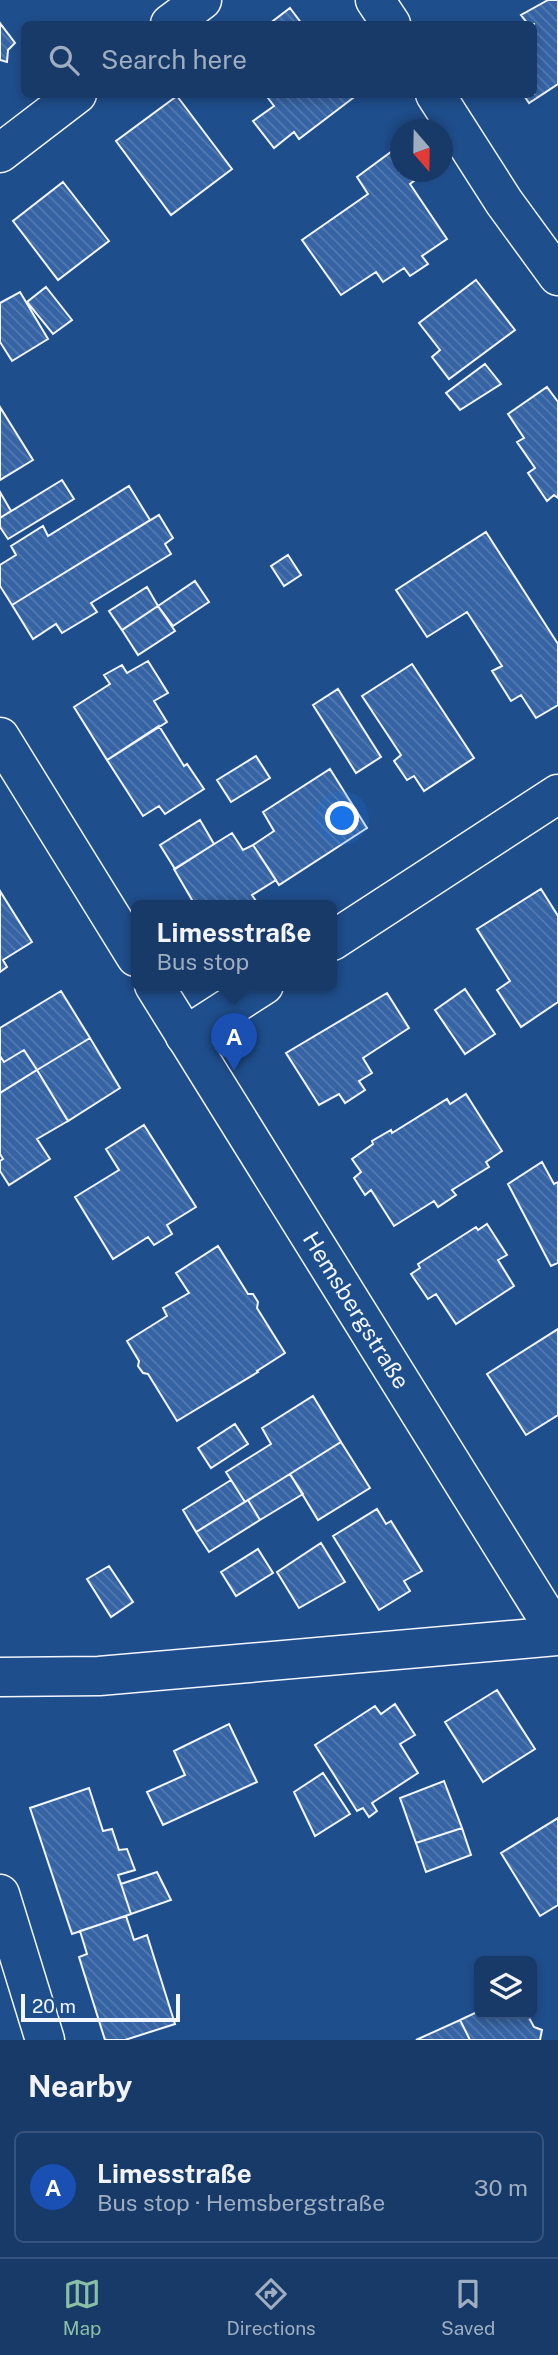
<!DOCTYPE html>
<meta charset="utf-8">
<style>
:root{--surface:#173a69;--page:#244571;--text:#f1f3f6;--muted:#9eadc0;--line:#36547d;--accent:#8abfa5}
body{margin:0;font-family:"Public Sans",sans-serif;background:var(--page);color:var(--text)}
.controls{position:absolute;right:21px;bottom:21px;display:grid;overflow:hidden;border-radius:10px;box-shadow:0 4px 10px #0003}
.controls button{width:63px;height:63px;display:grid;place-items:center;padding:0;border:0;border-bottom:2px solid var(--line);background:var(--surface);color:var(--text);font:35px sans-serif}
.compass{position:absolute;left:390px;top:119px;width:63px;height:63px;border-radius:50%;background:var(--surface);box-shadow:0 4px 10px #0003;rotate:160deg}
.scale{position:absolute;left:21px;bottom:18px;width:159px;box-sizing:border-box;padding-left:7px;border:4px solid #f2f6ff;border-top:0;font-size:19px;line-height:24px;white-space:nowrap;color:#f2f6ff;-webkit-text-stroke:5px #1f4e8c;paint-order:stroke}
.you{position:absolute;left:343px;top:819px;width:24px;height:24px;margin:-18px;border:5px solid #fff;border-radius:50%;background:#1a73e8;box-shadow:0 0 0 10px #1a73e833}
.badge{display:grid;place-items:center;width:46px;height:46px;border-radius:50%;background:var(--accent);color:#fff;font-size:23px;font-weight:700}
.pin{position:absolute;translate:-50% -58px;filter:drop-shadow(0 2px 4px #0008)}
.pin::after{content:'';position:absolute;top:37px;width:24px;height:21px;background:inherit;clip-path:polygon(0 0,100% 0,50% 100%)}
.popup{position:absolute;left:131px;top:900px;width:206px;height:91px;box-sizing:border-box;display:grid;place-content:center;border-radius:10px;background:var(--surface);filter:drop-shadow(0 2px 5px #0005);font-size:23px;white-space:nowrap;color:var(--muted)}
.popup b{font-size:26px;color:var(--text)}
.popup::after{content:'';position:absolute;left:50%;top:100%;margin-left:-14px;border:14px solid transparent;border-top-color:var(--surface)}
.list{margin:0;padding:0;list-style:none}
h2{display:flex;justify-content:space-between;align-items:center;height:91px;margin:0;padding:0 28px;font-size:30px}
h2 small{font-size:23px;font-weight:400;color:var(--muted)}
.list li{display:grid;grid-template-columns:46px 1fr auto;gap:21px;align-items:center;box-sizing:border-box;height:112px;margin:0 14px 14px;padding:0 14px;border:2px solid var(--line);border-radius:10px}
.list b{display:block;font-size:26px;white-space:nowrap}
.list p{margin:0;font-size:23px;white-space:nowrap;color:var(--muted)}
.list em{font-size:23px;font-style:normal;color:var(--muted)}
.icon{flex:none;width:38px;height:38px;fill:none;stroke:currentColor;stroke-width:2;stroke-linecap:round;stroke-linejoin:round}
.map{position:relative;flex:none;width:558px;height:2040px;overflow:hidden}
.search{position:absolute;background:var(--surface);box-shadow:0 4px 10px #0003;left:21px;right:21px;top:21px;height:77px;display:flex;align-items:center;gap:18px;box-sizing:border-box;padding:0 24px;border-radius:10px;color:var(--muted);font-size:26px}
.sheet{height:217px;background:var(--surface)}
nav{display:flex;justify-content:space-around;align-items:center;box-sizing:border-box;height:98px;border-top:2px solid var(--line);background:var(--surface);font-size:19px;color:var(--muted)}
nav a{display:grid;justify-items:center;gap:4px}
nav .on{color:var(--accent)}
.map>svg:first-child{display:block}
.building{fill:url(#building-back-hatch);stroke:#f2f6ff;stroke-width:2}
.lines{fill:none;stroke-linecap:round;stroke-linejoin:round}
.street-casing{stroke:#f2f6ff;stroke-width:41}
.street{stroke:#1f4e8c;stroke-width:38}
.labels{text-anchor:middle;stroke-width:5;stroke-linejoin:round;paint-order:stroke}
.street-label{font-size:23px;fill:#f2f6ff;stroke:#1f4e8c}
</style>
<div class="map">
<svg width="558" height="2040" viewBox="0 0 558 2040">
<defs>
<pattern id="building-back-hatch" width="6" height="6" patternUnits="userSpaceOnUse" patternTransform="scale(1.75)"><rect width="6" height="6" fill="#3563a3"/><path d="M-1 5l2 2M0 0l6 6M5-1l2 2" fill="none" stroke="#537ab1"/></pattern>
</defs>
<rect width="100%" height="100%" fill="#1f4e8c"/>
<!-- building -->
<path class="building" d="M548,0H558V84L529,103L523,94H534V24H528L521,15Z
M290,8L302,24H269Z
M0,23L15,43L8,50L7,62L0,60Z
M265,94H356L357,95L299,139L294,132L274,148L253,121L274,106Z
M177,96L232,169L171,215L116,141Z
M399,146L400,172H415L419,177L410,184L447,239L422,256L428,264L410,276L404,268L383,282L376,272L341,295L302,240L368,194L357,177Z
M63,182L109,241L58,280L13,221Z
M476,280L515,330L449,379L432,357L440,350L419,323Z
M46,287L72,320L53,334L27,302Z
M20,292L48,339L12,361L0,342V303Z
M485,364L501,384L460,410L446,393Z
M547,387L558,402V498L554,495L547,501L528,473L535,468L517,442L524,438L508,414Z
M0,407L33,460L0,480Z
M62,480L74,499L8,539L0,527V518Z
M129,486L150,520L12,605L0,586V565L16,555L11,546L43,526L48,536Z
M0,492L11,511L0,518Z
M159,515L173,538L165,544L171,554L91,603L97,612L62,633L56,624L33,639L12,605Z
M486,532L558,644V705L536,718L521,695L511,701L492,671L502,666L467,612L427,637L396,590Z
M288,555L301,575L284,586L271,566Z
M195,581L209,602L173,626L158,606Z
M147,587L158,606L122,630L109,611Z
M158,606L175,631L138,655L122,630Z
M148,661L168,693L154,701L167,722L107,760L74,707L110,684L104,675L122,665L127,673Z
M412,664L474,758L424,791L414,776L407,780L394,761L401,755L362,696Z
M338,689L381,757L356,773L313,705Z
M159,726L184,766L187,764L204,789L165,814L159,806L143,816L107,760Z
M256,756L270,778L231,802L217,780Z
M330,769L367,828L279,885L253,845L274,831L263,812Z
M200,820L214,844L175,869L160,845Z
M232,833L243,850L253,845L276,880L252,895L256,901L251,905H195L174,869Z
M541,889L558,916V1002L521,1027L497,990L510,981L477,929Z
M0,891L32,942L3,960L7,967L0,972Z
M465,989L495,1034L465,1054L435,1010Z
M61,991L90,1038L37,1070L24,1050L4,1062L0,1056V1028Z
M387,993L409,1028L363,1058L372,1073L359,1081L365,1090L345,1103L339,1094L319,1105L286,1053Z
M90,1038L120,1088L68,1121L37,1070Z
M24,1050L37,1070L0,1093V1056L4,1062Z
M37,1070L68,1121L37,1139L50,1159L9,1185L0,1171V1161L3,1159L0,1154V1093Z
M466,1094L502,1151L486,1162L489,1167L452,1190L456,1195L438,1207L434,1201L394,1226L371,1190L365,1195L354,1178L361,1172L352,1159L373,1144L372,1141L391,1130L392,1133L447,1099L450,1104Z
M144,1125L196,1207L167,1225L172,1234L154,1245L148,1237L113,1259L75,1197L119,1170L106,1149Z
M542,1162L554,1184L558,1182V1263L551,1266L508,1184Z
M487,1224L507,1255L498,1260L514,1286L456,1324L436,1294L428,1299L411,1274L420,1268L418,1264L476,1227L478,1230Z
M218,1246L248,1294H253L258,1302L257,1308L285,1353L257,1371L258,1372L177,1421L148,1374L143,1373L138,1366L139,1361L127,1341L167,1316L163,1308L189,1293L176,1273Z
M558,1329V1415L526,1435L487,1374Z
M313,1396L341,1442L245,1502L226,1472L271,1444L262,1428Z
M235,1424L248,1444L211,1468L198,1448Z
M341,1442L370,1488L318,1520L290,1474Z
M290,1474L303,1494L260,1520L248,1500Z
M231,1480L245,1502L196,1532L183,1510Z
M248,1500L260,1520L209,1552L196,1532Z
M377,1509L386,1524L391,1521L422,1571L404,1581L410,1591L379,1610L333,1536Z
M321,1543L345,1582L299,1608L277,1572Z
M258,1549L273,1573L236,1596L221,1572Z
M109,1566L133,1602L111,1617L87,1579Z
M497,1690L535,1749L483,1782L445,1722Z
M395,1704L415,1735L400,1744L418,1773L372,1803L377,1811L369,1817L363,1808L357,1811L315,1745L375,1706L381,1714Z
M229,1724L257,1782L163,1825L147,1792L185,1775L174,1751Z
M323,1773L350,1814L315,1836L294,1792Z
M444,1781L462,1828L416,1843L400,1798Z
M89,1788L103,1831L112,1829L119,1850L127,1849L135,1870L118,1875L131,1914L72,1934L30,1808Z
M558,1818V1905L540,1916L501,1853Z
M462,1828L471,1855L426,1872L416,1843Z
M157,1872L171,1900L131,1914L121,1884Z
M126,1916L134,1940L147,1935L175,2024L125,2040H105L79,1957L87,1954L80,1931Z
M479,2011V2014H527L534,2027L542,2030L540,2040H470L460,2020Z
M460,2020L470,2040H416Z"/>
<g class="lines">
<defs>
<g id="street">
<path d="M375,0L391,24"/>
<path d="M170,24L202,0"/>
<path d="M435,94L504,202L558,276"/>
<path d="M0,153L77,94"/>
<path d="M0,737L136,957"/>
<path d="M332,941L558,794"/>
<path id="s1" d="M154,985L558,1635"/>
<path d="M185,1036L264,985"/>
<path d="M0,1677L99,1676L558,1636"/>
<path d="M0,1894L45,2040"/>
</g>
</defs>
<!-- street casing -->
<use href="#street" class="street-casing"/>
<!-- street -->
<use href="#street" class="street"/>
</g>
<g class="labels">
<!-- street labels -->
<g class="street-label">
<text dy="8" stroke="none"><textPath href="#s1" startOffset="383">Hemsbergstraße</textPath></text>
</g>
</g>
</svg>
<div class="controls">
<button><svg class="icon" aria-label="layers" viewBox="0 0 24 24"><path d="M12 4l9 5-9 5-9-5zM3 14l9 5 9-5"/></svg></button>
</div>
<svg class="compass" viewBox="-18 -18 36 36"><path d="M0-13l5 13h-10z" fill="#e53935"/><path d="M0 13l5-13h-10z" fill="#9eadc0"/></svg>
<div class="scale">20 m</div>
<div class="you"></div>
<div class="pin badge" style="left:234px;top:1071px;background:#1a4fb4">A</div>
<div class="popup"><b>Limesstraße</b>Bus stop</div>
<div class="search"><svg class="icon" aria-label="search" viewBox="0 0 24 24"><circle cx="10" cy="10" r="6"/><path d="M15 15l6 6"/></svg>Search here</div>
</div>
<section class="sheet">
<h2>Nearby<small></small></h2>
<ul class="list">
<li><span class="badge" style="background:#1a4fb4">A</span><div><b>Limesstraße</b><p>Bus stop · Hemsbergstraße</p></div><em>30 m</em></li>
</ul>
</section>
<nav>
<a class="on"><svg class="icon" aria-label="map" viewBox="0 0 24 24"><path d="M3 6l6-2 6 2 6-2v14l-6 2-6-2-6 2zM9 4v14M15 6v14"/></svg>Map</a>
<a><svg class="icon" aria-label="directions" viewBox="0 0 24 24"><path d="M12 3l9 9-9 9-9-9zM9 14v-3h6M13 9l2 2-2 2"/></svg>Directions</a>
<a><svg class="icon" aria-label="saved" viewBox="0 0 24 24"><path d="M7 4h10v16l-5-4-5 4z"/></svg>Saved</a>
</nav>
